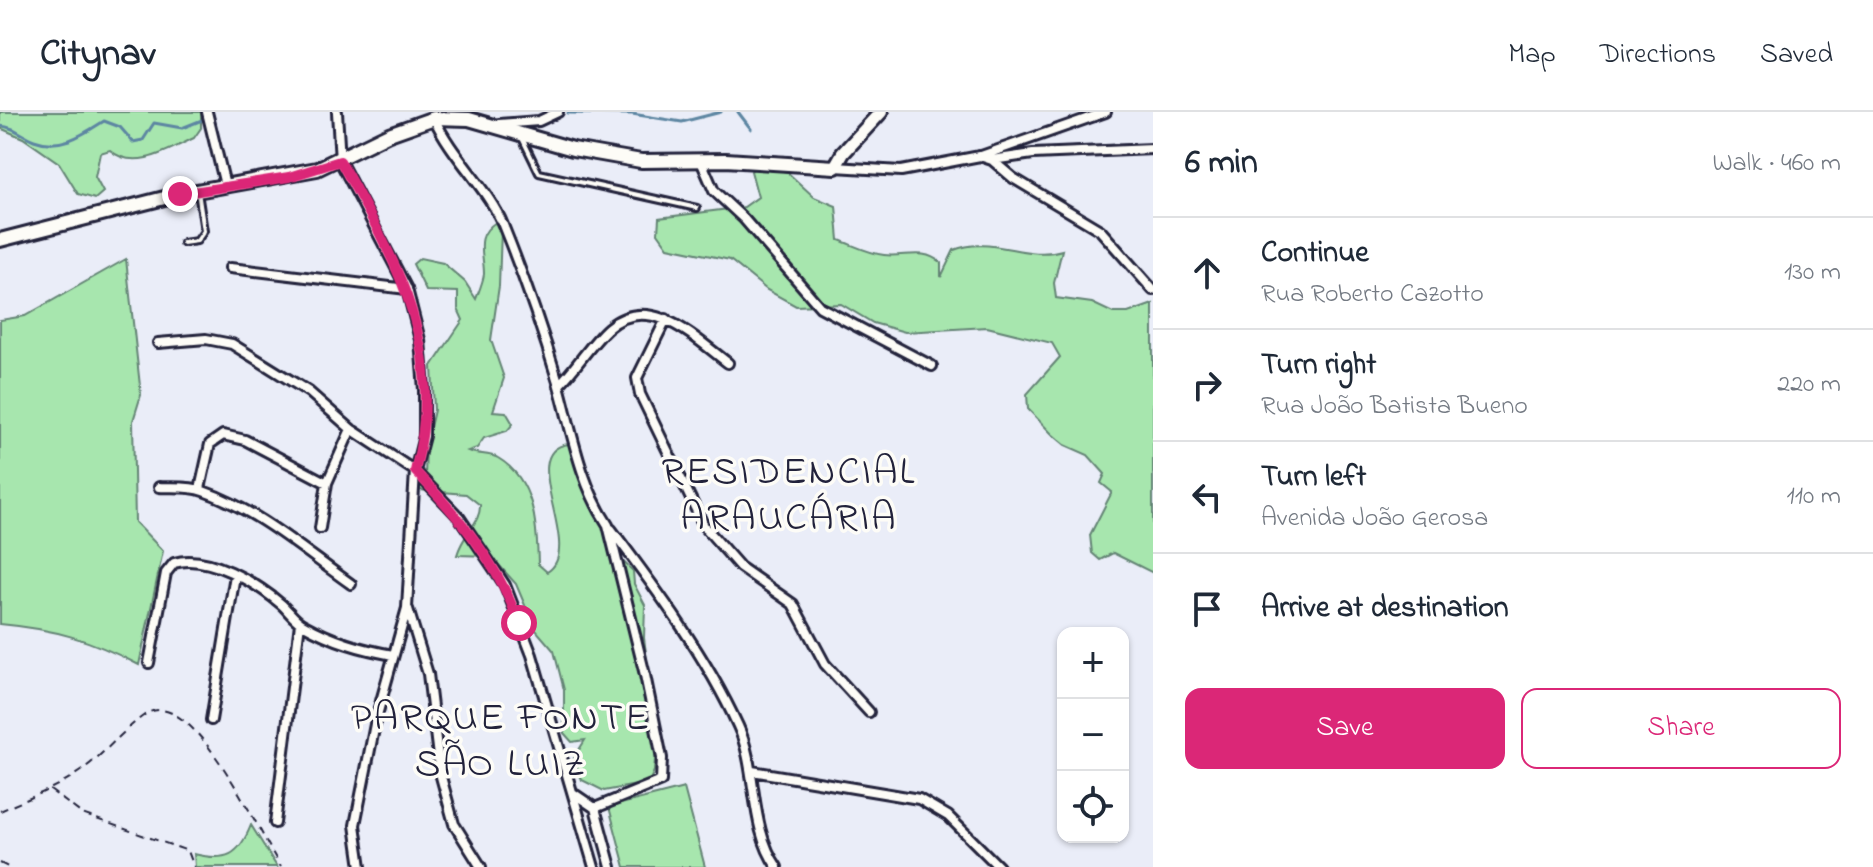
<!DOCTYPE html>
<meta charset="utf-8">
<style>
:root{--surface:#fff;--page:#f2f2f3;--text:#1f2937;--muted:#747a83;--line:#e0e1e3;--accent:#db2777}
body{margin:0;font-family:"Indie Flower",sans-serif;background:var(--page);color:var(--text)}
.controls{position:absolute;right:24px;bottom:24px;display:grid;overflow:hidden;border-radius:16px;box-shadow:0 2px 6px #0004}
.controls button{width:72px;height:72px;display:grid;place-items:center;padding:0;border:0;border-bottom:2px solid var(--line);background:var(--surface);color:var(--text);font:40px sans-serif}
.stop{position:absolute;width:24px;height:24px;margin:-18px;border:6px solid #db2777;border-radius:50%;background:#fff}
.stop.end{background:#db2777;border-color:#fff;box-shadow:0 2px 8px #0008}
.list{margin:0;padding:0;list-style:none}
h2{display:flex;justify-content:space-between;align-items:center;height:104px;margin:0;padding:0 32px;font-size:34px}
h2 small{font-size:26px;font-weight:400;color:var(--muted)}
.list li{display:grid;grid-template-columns:52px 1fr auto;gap:24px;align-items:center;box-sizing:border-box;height:112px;padding:0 32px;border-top:2px solid var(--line)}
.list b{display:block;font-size:30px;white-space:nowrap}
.list p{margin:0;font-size:26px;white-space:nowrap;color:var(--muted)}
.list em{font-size:26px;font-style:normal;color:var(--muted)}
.actions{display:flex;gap:16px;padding:24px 32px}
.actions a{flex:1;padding:18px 0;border:2px solid var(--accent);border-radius:16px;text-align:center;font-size:28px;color:var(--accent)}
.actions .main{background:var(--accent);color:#fff}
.icon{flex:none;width:44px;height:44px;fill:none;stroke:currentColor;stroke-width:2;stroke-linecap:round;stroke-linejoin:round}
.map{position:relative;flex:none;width:1153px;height:755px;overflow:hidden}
header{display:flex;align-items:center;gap:48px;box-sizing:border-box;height:112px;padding:0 40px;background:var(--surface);border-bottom:2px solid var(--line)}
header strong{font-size:38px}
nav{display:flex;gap:44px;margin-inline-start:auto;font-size:28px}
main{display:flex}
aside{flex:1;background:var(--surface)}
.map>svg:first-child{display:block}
.green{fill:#a7e6ae;stroke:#648474;stroke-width:2}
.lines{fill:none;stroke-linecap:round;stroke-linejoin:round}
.stream{stroke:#5d86a2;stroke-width:3}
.service-casing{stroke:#22223b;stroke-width:10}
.minor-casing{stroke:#22223b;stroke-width:14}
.secondary-casing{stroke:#22223b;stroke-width:18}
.path{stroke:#22223b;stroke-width:2;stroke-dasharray:8 6;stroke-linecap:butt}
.service{stroke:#fdfcf7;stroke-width:4}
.minor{stroke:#fdfcf7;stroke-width:8}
.secondary{stroke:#fdfcf7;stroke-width:12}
.route{stroke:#db2777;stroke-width:10}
.labels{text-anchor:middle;stroke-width:7;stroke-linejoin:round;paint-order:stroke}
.quarter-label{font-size:40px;letter-spacing:2px;fill:#22223b;stroke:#fdfcf7}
</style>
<header>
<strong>Citynav</strong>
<nav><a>Map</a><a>Directions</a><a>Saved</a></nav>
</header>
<main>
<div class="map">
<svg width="1153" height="755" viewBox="0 0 1153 755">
<rect width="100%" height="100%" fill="#eaedf8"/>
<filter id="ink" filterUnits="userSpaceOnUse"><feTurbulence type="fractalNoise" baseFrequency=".0125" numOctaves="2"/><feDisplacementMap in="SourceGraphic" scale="16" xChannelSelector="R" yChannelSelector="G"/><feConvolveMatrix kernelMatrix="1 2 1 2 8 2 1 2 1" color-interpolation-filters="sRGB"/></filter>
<g filter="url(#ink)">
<!-- green -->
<path class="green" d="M0,0H201V16L194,26C169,38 134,60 110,38L100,41L95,65L103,80L95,87L78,82L59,51L23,26L0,16Z
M758,52L787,60L814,85L836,94L839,128C853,133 868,141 884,143C904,146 923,135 941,151V165L954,138C990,123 1027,149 1062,138L1054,171L1056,186L1092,191L1113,201H1128L1153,192V461L1113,441L1100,448L1092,441L1090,423L1112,380L1101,371L1105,362L1088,343L1065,333L1052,322L1028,297L1027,282L1060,245L1052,231L987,215L905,220L873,211L841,192L796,194L767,178L730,148L668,135L658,121L659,106L744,95L758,85L751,59Z
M496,110L501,118L499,174L491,228L504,266L493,299L506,300L513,312L507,319L484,326L477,336L468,339C478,343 490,341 498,346C535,368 537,413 538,452L547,460C586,437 514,340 568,332L575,339L615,442L633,459L634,472L645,493L644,526L657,624L654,659L650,668L642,672L604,679L582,668L574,646L585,628L572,630L564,621V578L554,539L535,517L516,472L491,444L457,443C463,421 481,411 480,393L466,382L417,378L425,366L426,333L434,298L432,254L463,208L458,197V180L426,179L413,152L420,146L443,151L465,170L476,187C479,179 483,170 484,162C484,141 474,124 496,110Z
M126,147L141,283L133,309L135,410L163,439L139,553C90,527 54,517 0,512V208L25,204Z
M684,676L705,755H625L609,695Z
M251,713L277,755H195L194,742C226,750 239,744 251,713Z"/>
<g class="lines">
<!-- stream -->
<path class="stream" d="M738,0L751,17
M568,1L632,2L682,10L721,0
M0,14C15,15 21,23 34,28C61,38 82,23 104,9L120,15L133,30L143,28L154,11L182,16L202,8"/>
<defs>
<path id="service" d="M522,26L539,61L697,96
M183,131L197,129L204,119L198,80"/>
<path id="minor" d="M207,0L225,73
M337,0L340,49L407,177L420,228L424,278V324L415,359L407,496L376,607L355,713L361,755
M434,6C452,45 489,78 503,113C524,165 542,217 558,270C572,319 579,369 608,413L645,563L662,646L661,669L595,696L611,755
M499,12L539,9L558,0
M981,44L1106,0
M992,48L1013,66L1100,118L1153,178
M701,49L714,79L744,107L820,195L932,254
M835,55L901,59L980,44L992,48L1033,42L1153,37
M230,156L407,177
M666,207L637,266L640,282L704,414L740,455L793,492L825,552L869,600
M158,231L206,227L232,232L309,280L351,317L415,359L459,405L505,473L532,543L594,755
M559,273C577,255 591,231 608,216C650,180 695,226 728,251
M159,375C172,376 190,374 203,379C258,398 304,439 351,472
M200,377L210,332L223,323L245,328L327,371
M320,416L327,371L351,317
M611,417C657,478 706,544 738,614C758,657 749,716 777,755
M408,497L428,562L440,661L454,712L481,755
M149,551L166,461L174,451C208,441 256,471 281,492C289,499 295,509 304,513C333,529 360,537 393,543
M211,608L235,463
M752,659L919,687L948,704L999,755
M573,681L595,696
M275,711L300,511"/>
<path id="secondary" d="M0,128L180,82L317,57L389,22L434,6L469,7L573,37L641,49L726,48L835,55L843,41L881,0"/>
</defs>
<!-- service casing -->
<use href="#service" class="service-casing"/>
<!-- minor casing -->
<use href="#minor" class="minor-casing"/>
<!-- secondary casing -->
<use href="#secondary" class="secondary-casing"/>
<!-- path -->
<path class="path" d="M50,678L82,702L188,739L194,755
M0,699C27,687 57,676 82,658C104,642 123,618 146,602C192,571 261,725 281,755
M0,751L8,755"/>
<!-- service -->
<use href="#service" class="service"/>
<!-- minor -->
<use href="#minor" class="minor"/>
<!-- secondary -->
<use href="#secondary" class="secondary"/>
</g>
</g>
<g class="lines" filter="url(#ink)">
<!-- route -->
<path class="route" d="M180,82L289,65L340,49C398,152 447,237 415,359C460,406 497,449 519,511"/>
</g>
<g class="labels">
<!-- quarter labels -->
<g class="quarter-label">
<text x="789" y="371">RESIDENCIAL<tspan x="789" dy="46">ARAUCÁRIA</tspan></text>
<text x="501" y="617">PARQUE FONTE<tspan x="501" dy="46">SÃO LUIZ</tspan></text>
</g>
</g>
</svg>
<div class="controls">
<button>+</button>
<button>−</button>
<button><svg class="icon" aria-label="locate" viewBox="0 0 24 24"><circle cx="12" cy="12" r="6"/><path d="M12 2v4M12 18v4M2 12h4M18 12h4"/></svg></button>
</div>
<div class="stop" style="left:519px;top:511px"></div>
<div class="stop end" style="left:180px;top:82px"></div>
</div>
<aside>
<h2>6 min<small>Walk · 460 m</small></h2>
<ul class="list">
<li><svg class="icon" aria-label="ahead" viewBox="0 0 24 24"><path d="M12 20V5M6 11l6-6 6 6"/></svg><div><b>Continue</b><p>Rua Roberto Cazotto</p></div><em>130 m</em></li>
<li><svg class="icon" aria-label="right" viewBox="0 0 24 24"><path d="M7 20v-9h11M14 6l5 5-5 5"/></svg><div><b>Turn right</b><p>Rua João Batista Bueno</p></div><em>220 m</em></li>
<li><svg class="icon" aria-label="left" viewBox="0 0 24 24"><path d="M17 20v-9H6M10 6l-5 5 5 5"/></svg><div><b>Turn left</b><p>Avenida João Gerosa</p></div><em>110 m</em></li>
<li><svg class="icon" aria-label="arrive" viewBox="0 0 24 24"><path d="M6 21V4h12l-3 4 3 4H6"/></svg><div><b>Arrive at destination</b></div></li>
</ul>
<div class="actions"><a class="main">Save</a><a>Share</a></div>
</aside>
</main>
